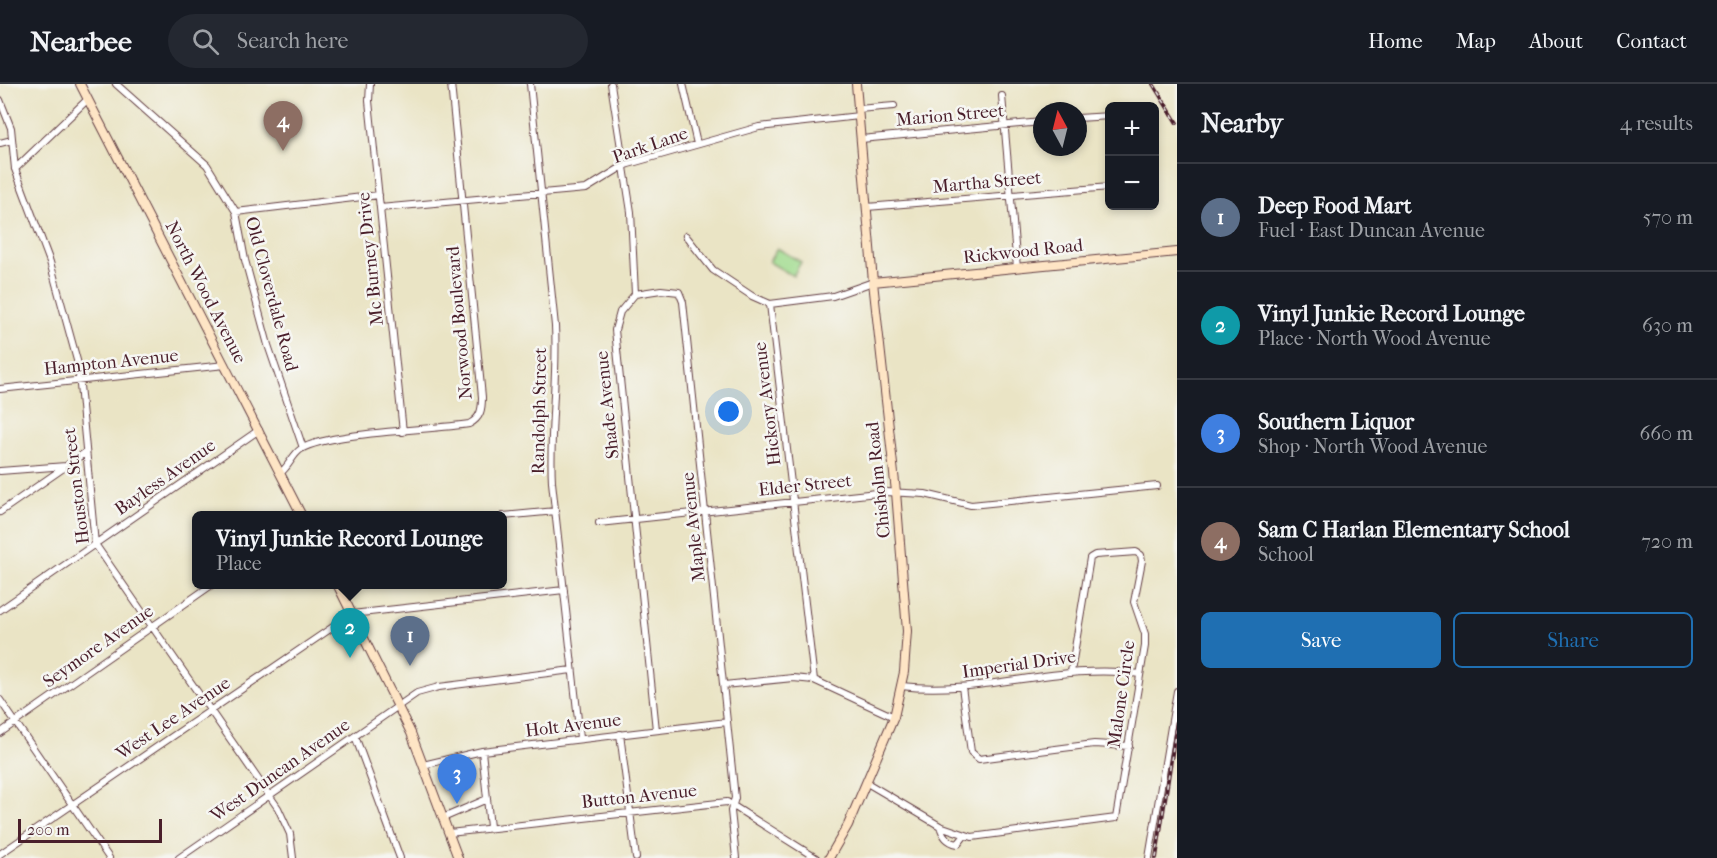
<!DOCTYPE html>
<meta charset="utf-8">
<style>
:root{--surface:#171b24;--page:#242831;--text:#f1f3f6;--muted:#9ea1a6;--line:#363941;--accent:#1f6fb2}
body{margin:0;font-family:"IM FELL French Canon",serif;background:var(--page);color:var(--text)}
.controls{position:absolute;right:18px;top:18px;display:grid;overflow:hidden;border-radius:9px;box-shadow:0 3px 9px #0003}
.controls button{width:54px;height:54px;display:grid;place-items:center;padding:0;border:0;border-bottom:2px solid var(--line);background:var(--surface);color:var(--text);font:30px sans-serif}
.compass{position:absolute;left:1033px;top:18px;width:54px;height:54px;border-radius:50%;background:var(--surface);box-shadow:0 3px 9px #0003;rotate:353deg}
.scale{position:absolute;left:18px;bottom:15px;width:144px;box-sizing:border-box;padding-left:6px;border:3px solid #4a1f2b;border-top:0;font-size:16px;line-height:21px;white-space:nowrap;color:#4a1f2b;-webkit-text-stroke:4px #f6f6f2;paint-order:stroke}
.you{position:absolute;left:729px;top:328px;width:21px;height:21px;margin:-15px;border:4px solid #fff;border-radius:50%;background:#1a73e8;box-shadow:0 0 0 9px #1a73e833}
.badge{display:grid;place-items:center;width:39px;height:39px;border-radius:50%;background:var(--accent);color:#fff;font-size:20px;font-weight:700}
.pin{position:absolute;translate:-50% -50px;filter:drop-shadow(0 2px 3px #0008)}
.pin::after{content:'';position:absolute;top:32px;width:21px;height:18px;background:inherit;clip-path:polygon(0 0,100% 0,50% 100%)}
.popup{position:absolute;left:192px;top:427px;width:315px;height:78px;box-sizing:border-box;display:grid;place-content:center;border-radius:9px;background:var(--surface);filter:drop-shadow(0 2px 4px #0005);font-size:20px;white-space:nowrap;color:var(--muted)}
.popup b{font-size:22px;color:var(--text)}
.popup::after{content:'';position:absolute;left:50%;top:100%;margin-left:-12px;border:12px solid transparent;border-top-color:var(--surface)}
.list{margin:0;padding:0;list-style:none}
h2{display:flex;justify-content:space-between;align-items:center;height:78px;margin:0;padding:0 24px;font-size:26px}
h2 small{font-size:20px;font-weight:400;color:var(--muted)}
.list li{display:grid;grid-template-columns:39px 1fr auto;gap:18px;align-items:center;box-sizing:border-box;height:108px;padding:0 24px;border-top:2px solid var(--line)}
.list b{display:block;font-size:22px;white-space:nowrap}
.list p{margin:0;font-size:20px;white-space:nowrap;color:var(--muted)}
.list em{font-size:20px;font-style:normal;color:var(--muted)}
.actions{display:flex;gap:12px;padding:18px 24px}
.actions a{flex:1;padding:14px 0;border:2px solid var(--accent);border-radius:9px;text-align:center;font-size:21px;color:var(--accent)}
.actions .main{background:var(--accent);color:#fff}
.icon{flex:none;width:33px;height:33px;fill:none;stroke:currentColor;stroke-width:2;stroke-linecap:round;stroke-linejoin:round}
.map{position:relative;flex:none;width:1177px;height:774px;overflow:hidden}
header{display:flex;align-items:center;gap:36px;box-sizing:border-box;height:84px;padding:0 30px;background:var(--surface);border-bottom:2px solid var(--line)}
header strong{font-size:28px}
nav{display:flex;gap:33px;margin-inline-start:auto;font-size:21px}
.search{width:420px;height:54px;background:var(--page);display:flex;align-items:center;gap:15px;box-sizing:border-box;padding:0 21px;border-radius:33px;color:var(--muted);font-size:22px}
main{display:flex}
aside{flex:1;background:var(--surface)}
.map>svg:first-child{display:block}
.green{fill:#a0db8e;stroke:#757d5c;stroke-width:1.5}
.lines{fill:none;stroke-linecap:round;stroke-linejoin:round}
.street-casing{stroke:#623d42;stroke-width:8}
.secondary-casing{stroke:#623d42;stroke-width:10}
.street{stroke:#fff;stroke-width:6}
.secondary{stroke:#fee5c5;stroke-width:8}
.rail-casing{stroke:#4a1f2b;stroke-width:4}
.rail{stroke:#f6f6f2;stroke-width:1.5;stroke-dasharray:4.5;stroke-linecap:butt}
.labels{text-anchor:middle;stroke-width:5;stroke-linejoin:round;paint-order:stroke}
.street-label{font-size:18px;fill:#4a1f2b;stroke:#f6f6f2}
</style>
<header>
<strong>Nearbee</strong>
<div class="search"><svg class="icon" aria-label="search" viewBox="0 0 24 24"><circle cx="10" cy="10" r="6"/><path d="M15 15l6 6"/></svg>Search here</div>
<nav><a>Home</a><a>Map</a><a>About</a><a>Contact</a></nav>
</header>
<main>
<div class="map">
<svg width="1177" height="774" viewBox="0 0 1177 774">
<rect width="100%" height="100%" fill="#f6f6f2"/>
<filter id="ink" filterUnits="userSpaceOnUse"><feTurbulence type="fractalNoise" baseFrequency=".0167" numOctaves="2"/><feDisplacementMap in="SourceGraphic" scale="12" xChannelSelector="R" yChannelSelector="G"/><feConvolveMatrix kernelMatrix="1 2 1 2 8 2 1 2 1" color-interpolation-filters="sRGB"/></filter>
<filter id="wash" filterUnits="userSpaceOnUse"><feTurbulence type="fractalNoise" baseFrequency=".008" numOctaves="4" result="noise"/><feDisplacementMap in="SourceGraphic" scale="24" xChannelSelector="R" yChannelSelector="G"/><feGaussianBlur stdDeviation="1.35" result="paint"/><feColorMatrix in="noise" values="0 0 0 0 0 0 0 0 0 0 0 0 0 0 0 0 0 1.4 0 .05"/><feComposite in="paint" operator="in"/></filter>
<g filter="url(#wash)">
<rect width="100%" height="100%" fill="#eae4c5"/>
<!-- green -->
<path class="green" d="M777,164L801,178L793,192L769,178Z"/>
</g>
<g filter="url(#ink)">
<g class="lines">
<defs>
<path id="street" d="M116,0L207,81L236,128L245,176L268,261L303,364
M370,0L369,17L403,348
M530,0L555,242C558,294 549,346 552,398L580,654
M611,0L631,128L635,210L620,228L615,246L656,646
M683,0L697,60
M1002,12L1017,184
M0,16L11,44L15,85L50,178L78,280L95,460L278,724L290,750L293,774
M858,25L894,22
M1078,34L1110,32
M861,55L1042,38
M0,59L12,56
M15,85L88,15
M867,123L1110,103
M380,124L586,105L625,81L759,43L859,32
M236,128L379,111
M686,152L713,186L752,212L770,220L833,212L873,198
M635,210L661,206L679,208L683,218L735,714L731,727L736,774
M770,220L814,596
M0,305L225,281
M0,387L66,382L86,368
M280,389C289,383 292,371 301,365C329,348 431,346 469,340C481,334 482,325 482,313L451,0
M0,428L65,383
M503,432L556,427
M599,439L886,408L925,410L971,421L1157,402
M0,526L259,346
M724,601L793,594L814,596L894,633
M901,602C982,612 1059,578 1140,590
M962,603L971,668L979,675L1094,660L1129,662
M0,616L109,774
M0,649L213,500
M620,650L636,774
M355,652L400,774
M482,667L490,743
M423,681L482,667L727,638
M867,699L940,742C943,752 947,758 958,760L965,751
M443,734L487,715
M940,742L972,753L1116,734L1145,562V550L1134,518L1142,477L1141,471L1136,468L1095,471L1090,474L1071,588
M449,749L727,718L816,774
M0,770L352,530L564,506
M179,774L417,609L439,603L572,586
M1149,774L1177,607"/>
<path id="secondary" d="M80,0L302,432
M873,198L1177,168
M337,500L411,649L458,774
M829,774L848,741L894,633L904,588L907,547L896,408L873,198L856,0"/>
</defs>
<!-- street casing -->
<use href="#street" class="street-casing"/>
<!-- secondary casing -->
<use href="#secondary" class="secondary-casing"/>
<!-- street -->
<use href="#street" class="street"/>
<!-- secondary -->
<use href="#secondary" class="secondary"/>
<defs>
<path id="rail" d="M1153,0L1177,39
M1156,774L1177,637"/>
</defs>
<!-- rail casing -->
<use href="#rail" class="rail-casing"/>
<!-- rail -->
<use href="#rail" class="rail"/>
</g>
</g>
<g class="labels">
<!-- street labels -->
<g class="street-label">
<text transform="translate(950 31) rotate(-5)" y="6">Marion Street</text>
<text transform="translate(650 61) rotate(-19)" y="6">Park Lane</text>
<text transform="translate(987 98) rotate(-5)" y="6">Martha Street</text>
<text transform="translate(1023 167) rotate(-6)" y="6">Rickwood Road</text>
<text transform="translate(370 175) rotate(-96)" y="6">Mc Burney Drive</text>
<text transform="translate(206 208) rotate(63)" y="6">North Wood Avenue</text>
<text transform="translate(272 210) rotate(75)" y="6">Old Cloverdale Road</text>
<text transform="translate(459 239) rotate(-95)" y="6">Norwood Boulevard</text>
<text transform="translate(111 278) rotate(-6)" y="6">Hampton Avenue</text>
<text transform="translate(767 320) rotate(-97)" y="6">Hickory Avenue</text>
<text transform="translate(607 321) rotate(-96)" y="6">Shade Avenue</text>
<text transform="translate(539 327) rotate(-89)" y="6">Randolph Street</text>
<text transform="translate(165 393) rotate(-35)" y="6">Bayless Avenue</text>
<text transform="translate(878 396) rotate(-96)" y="6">Chisholm Road</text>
<text transform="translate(805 401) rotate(-6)" y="6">Elder Street</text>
<text transform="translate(76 402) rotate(-97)" y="6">Houston Street</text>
<text transform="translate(693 443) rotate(-96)" y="6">Maple Avenue</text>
<text transform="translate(98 562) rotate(-35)" y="6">Seymore Avenue</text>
<text transform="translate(1019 580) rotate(-8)" y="6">Imperial Drive</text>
<text transform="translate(1121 610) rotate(-82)" y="6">Malone Circle</text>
<text transform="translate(173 634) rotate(-34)" y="6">West Lee Avenue</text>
<text transform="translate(573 641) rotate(-7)" y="6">Holt Avenue</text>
<text transform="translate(280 686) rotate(-35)" y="6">West Duncan Avenue</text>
<text transform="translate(639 712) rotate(-6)" y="6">Button Avenue</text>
</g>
</g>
</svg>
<div class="controls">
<button>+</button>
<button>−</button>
</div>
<svg class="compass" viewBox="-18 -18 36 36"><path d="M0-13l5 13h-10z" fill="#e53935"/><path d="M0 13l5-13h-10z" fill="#9ea1a6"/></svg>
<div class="scale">200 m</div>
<div class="you"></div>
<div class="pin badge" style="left:410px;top:582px;background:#5c6f8a">1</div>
<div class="pin badge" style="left:350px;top:574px;background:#0f9aa8">2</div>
<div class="popup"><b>Vinyl Junkie Record Lounge</b>Place</div>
<div class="pin badge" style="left:457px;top:720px;background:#3f7fe0">3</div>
<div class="pin badge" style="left:283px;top:67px;background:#8d6e63">4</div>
</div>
<aside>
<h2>Nearby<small>4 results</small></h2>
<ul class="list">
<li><span class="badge" style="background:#5c6f8a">1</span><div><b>Deep Food Mart</b><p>Fuel · East Duncan Avenue</p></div><em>570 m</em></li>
<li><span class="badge" style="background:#0f9aa8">2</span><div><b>Vinyl Junkie Record Lounge</b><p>Place · North Wood Avenue</p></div><em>630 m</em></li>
<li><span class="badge" style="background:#3f7fe0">3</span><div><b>Southern Liquor</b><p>Shop · North Wood Avenue</p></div><em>660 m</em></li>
<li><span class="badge" style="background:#8d6e63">4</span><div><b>Sam C Harlan Elementary School</b><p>School</p></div><em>720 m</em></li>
</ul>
<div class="actions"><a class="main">Save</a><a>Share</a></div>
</aside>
</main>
